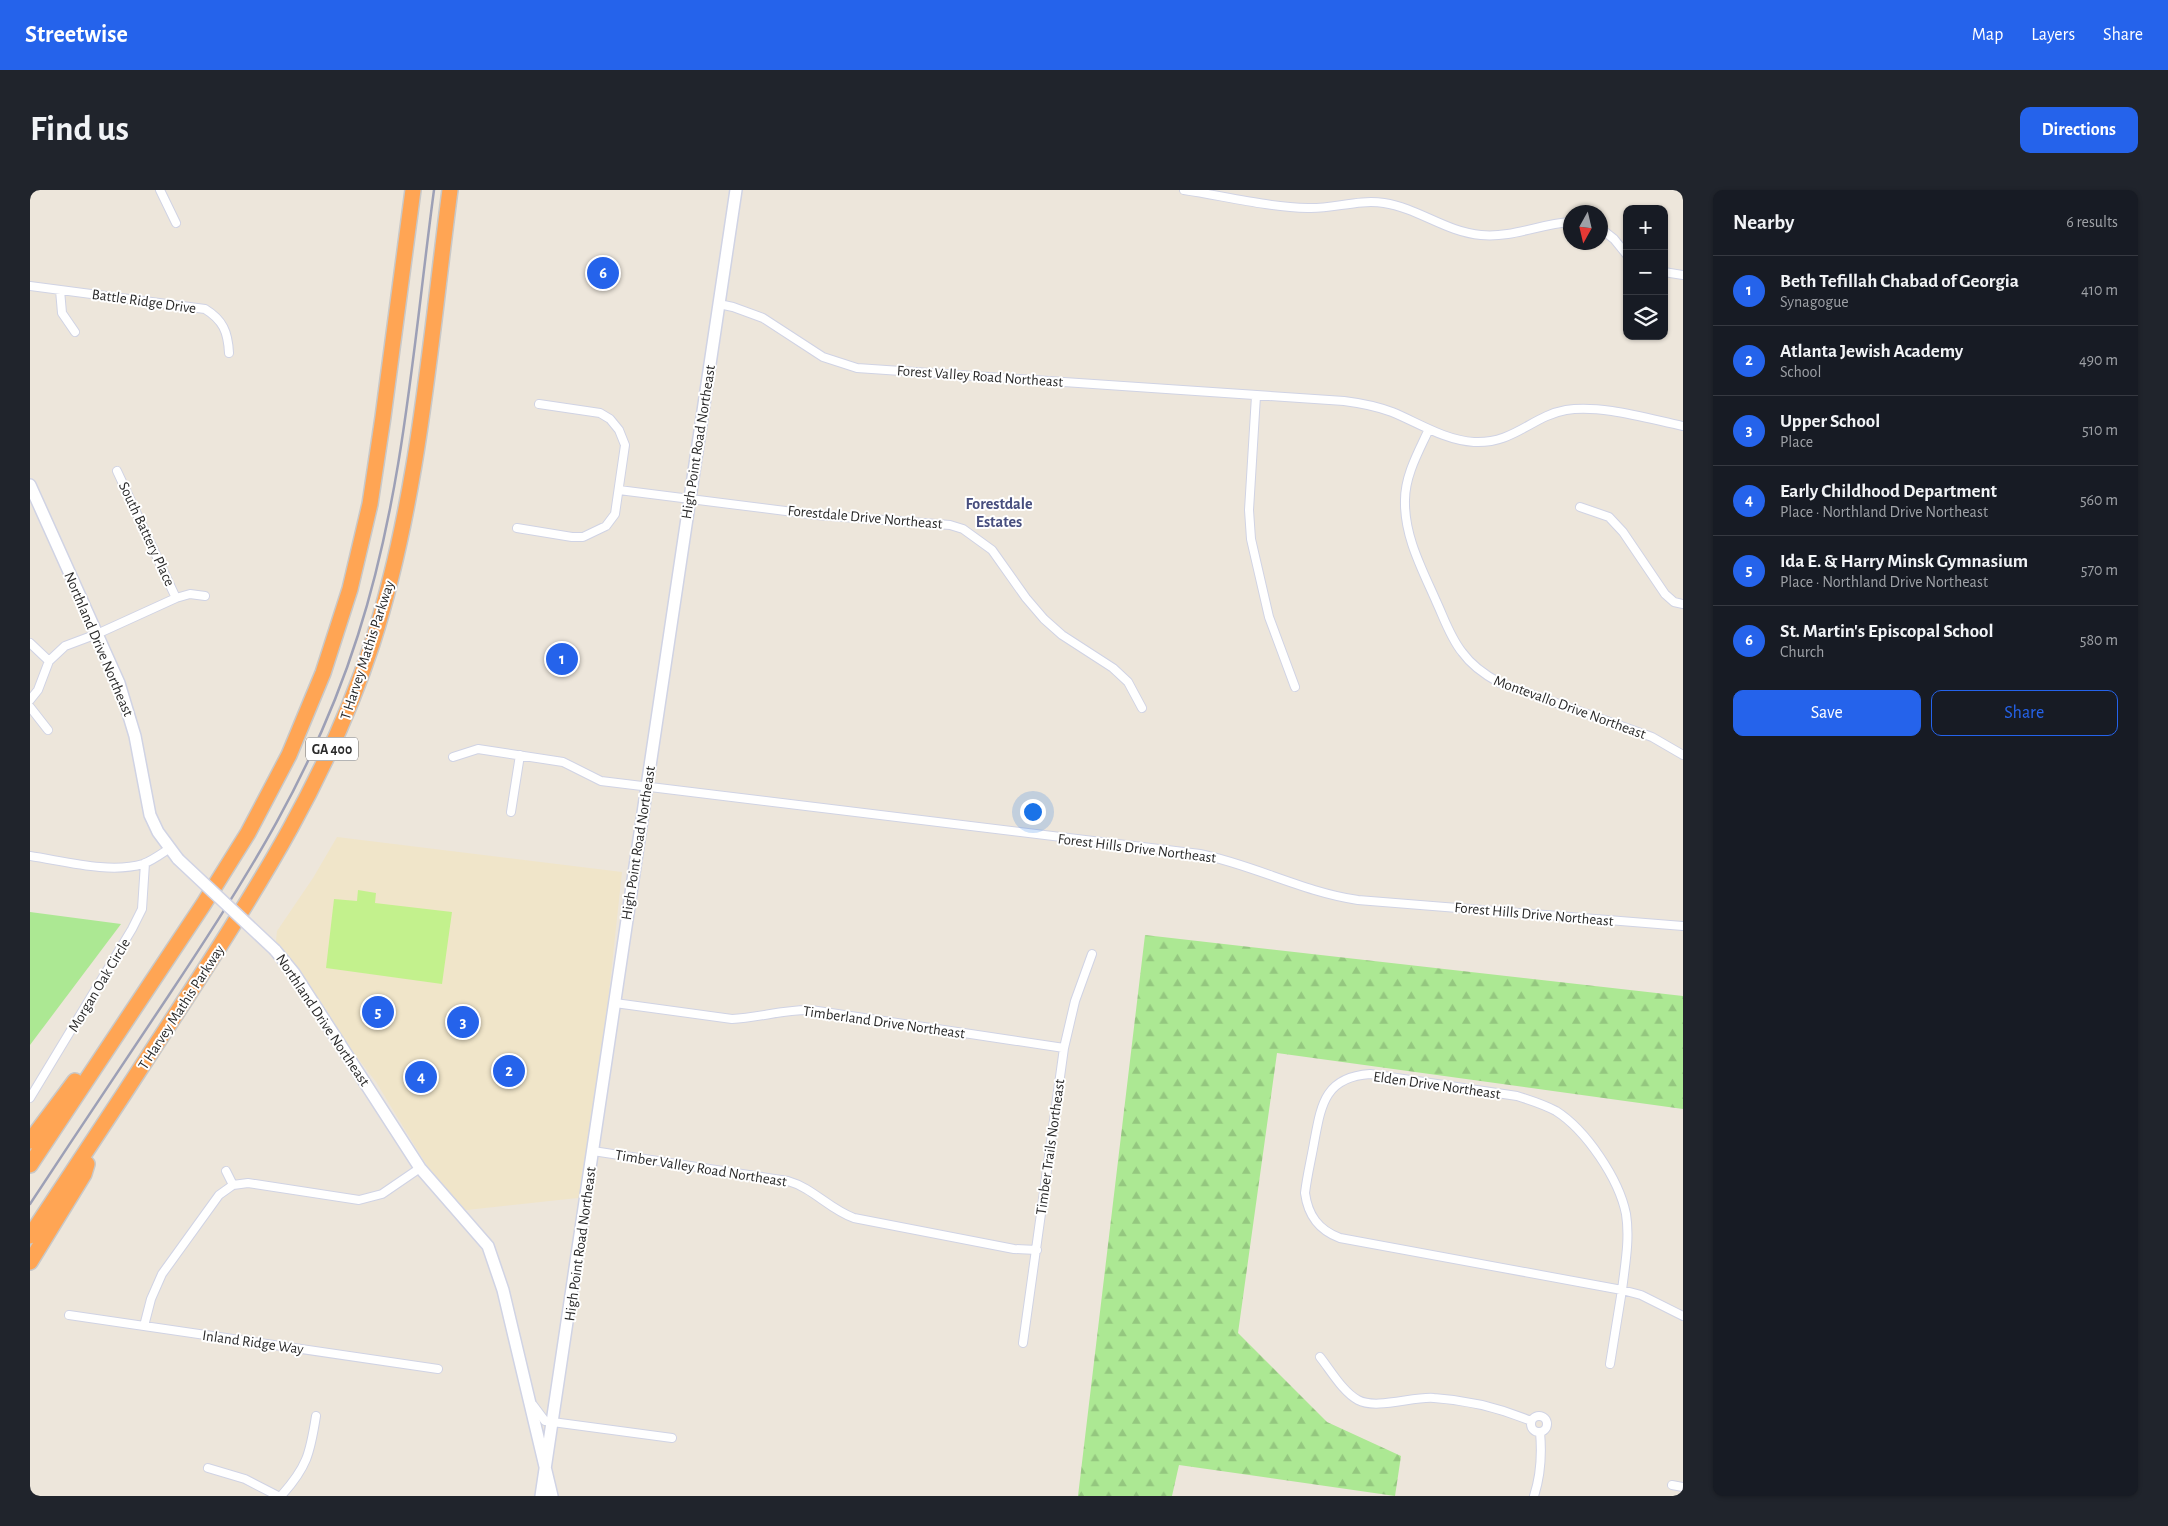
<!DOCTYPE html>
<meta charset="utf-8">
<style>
:root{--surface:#171b24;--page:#20242c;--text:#f1f3f6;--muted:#9ea1a6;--line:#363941;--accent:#2563eb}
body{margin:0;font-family:"Alegreya Sans",sans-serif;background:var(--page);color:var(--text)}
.controls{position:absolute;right:15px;top:15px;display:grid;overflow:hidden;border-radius:10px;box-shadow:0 1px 4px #0004}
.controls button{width:45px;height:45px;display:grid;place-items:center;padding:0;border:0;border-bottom:1px solid var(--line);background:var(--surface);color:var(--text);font:25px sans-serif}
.compass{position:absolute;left:1533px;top:15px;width:45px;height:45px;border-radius:50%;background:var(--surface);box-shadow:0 1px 4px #0004;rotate:188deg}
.you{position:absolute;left:1002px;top:621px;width:18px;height:18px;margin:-12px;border:4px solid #fff;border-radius:50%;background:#1a73e8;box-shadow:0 0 0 8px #1a73e833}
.badge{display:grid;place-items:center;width:32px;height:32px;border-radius:50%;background:var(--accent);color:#fff;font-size:16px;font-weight:700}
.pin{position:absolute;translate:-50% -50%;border:2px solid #fff;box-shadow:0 1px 5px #0006}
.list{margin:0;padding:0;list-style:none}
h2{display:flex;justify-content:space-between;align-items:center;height:65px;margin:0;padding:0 20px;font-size:21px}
h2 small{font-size:16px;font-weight:400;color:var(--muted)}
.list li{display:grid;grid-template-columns:32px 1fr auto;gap:15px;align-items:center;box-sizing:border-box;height:70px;padding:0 20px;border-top:1px solid var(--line)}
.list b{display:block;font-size:19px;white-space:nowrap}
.list p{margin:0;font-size:16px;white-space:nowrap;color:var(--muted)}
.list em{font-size:16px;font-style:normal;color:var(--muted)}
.actions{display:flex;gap:10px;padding:15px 20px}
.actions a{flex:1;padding:11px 0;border:1px solid var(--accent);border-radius:10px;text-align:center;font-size:18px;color:var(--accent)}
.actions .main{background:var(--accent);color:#fff}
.icon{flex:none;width:28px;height:28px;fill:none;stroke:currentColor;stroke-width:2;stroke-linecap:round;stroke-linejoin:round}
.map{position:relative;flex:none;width:1653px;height:1306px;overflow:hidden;border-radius:10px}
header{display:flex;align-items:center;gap:30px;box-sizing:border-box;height:70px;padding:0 25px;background:var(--accent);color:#fff}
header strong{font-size:24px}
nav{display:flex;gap:28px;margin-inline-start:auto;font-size:18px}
.intro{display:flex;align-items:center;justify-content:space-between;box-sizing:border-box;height:120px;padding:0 30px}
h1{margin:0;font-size:35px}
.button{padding:12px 22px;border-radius:10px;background:var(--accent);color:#fff;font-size:18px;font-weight:700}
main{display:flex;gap:30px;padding:0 30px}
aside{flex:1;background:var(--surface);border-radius:10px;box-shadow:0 1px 4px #0004}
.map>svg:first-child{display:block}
.education{fill:#f0e5c9}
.forest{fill:url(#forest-firs)}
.park{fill:#ace893}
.pitch{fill:#c3f18d}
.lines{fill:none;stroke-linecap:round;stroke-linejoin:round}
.street-casing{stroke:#d0d3e4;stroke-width:10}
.secondary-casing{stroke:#d0d3e4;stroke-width:14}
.highway-casing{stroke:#c8c8c8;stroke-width:18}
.street{stroke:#fff;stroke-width:8}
.secondary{stroke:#fff;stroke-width:11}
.highway{stroke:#ffa554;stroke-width:15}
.rail{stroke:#9da0b6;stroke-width:2.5}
.secondary-bridge-casing{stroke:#d0d3e4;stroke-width:14;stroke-linecap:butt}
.secondary-bridge{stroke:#fff;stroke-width:11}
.labels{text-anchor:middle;stroke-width:4;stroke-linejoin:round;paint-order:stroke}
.shield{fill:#fff;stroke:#6a6a6a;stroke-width:1}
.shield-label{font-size:14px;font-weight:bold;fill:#2a2a2a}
.street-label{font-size:15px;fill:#2a2a2a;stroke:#fff}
.neighbourhood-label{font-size:16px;font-weight:bold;fill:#474e7e;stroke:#fff}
</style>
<header>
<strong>Streetwise</strong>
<nav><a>Map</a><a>Layers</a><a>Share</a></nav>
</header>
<div class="intro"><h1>Find us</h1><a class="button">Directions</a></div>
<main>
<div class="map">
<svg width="1653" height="1306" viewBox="0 0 1653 1306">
<defs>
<pattern id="forest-firs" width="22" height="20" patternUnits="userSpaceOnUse" patternTransform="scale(1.25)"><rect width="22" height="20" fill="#ace893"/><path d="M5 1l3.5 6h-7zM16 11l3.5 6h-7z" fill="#94c77f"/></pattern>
</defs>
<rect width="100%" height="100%" fill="#ede6db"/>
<!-- education -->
<path class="education" d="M307,647L592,682L557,1007L428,1021L394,971L346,892L245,760L247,741L283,688Z"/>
<!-- forest -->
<path class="forest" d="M1115,745L1653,806V919L1247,863L1208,1143L1297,1232L1371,1266L1365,1306L1149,1275L1142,1306H1048Z"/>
<!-- park -->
<path class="park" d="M0,722L91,734L0,855Z"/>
<!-- pitch -->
<path class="pitch" d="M328,700L346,703L345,713L422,722L412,794L296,778L304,709L327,711Z"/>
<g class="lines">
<defs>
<path id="street" d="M130,0L146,33
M1154,0C1194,6 1237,17 1278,18C1303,19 1328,9 1354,13C1388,18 1416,42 1451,45C1482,48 1510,34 1540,32
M1570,38L1584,49L1597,65
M1634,82L1653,85
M0,96L175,119C193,130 198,142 199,163
M30,100L32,123L45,142
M689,114L703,117L733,128L793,167L827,178L1314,211C1330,213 1346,216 1362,222C1389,233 1414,250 1444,252C1484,254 1502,226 1536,220C1570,214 1619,229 1653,236
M1226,206L1219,320L1221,349L1239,427L1265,497
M1399,239C1389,261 1375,285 1375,310C1374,346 1392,379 1406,411C1414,428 1420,447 1432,462C1442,476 1455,485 1470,493L1622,547L1653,565
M87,281L146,408
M589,300L787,325L920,335L933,339L962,360L996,408L1014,429L1032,445L1083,478L1098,492L1112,518
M1550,317L1579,327L1593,342L1635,404L1644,412L1653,414
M487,338L542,347H553L576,336L585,324L595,255L589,240L580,229L570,223L509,214
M0,453L19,471
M0,510L8,500L19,471L35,456L67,444L146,408L160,404L175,406
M0,517L18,540
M423,567L448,559L533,572L571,591L1170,664C1224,675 1273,702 1328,710L1653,736
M481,622L490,565
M0,666C34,671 80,684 113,674C123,670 131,664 140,658
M585,813L702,829C729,828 754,819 781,820L1034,858
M1340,884L1487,906C1500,910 1513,914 1526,921C1556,940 1589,989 1596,1024C1600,1049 1595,1075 1592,1100L1310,1048C1288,1040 1278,1025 1275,1003C1277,986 1281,970 1284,953C1291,916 1294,887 1340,884Z
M0,908L102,739L112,719L115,673
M563,961L758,991C783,998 799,1019 824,1028L984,1059L1007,1060
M196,981L203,995
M39,1125L408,1179
M114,1136L121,1109L132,1084L189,1005L203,995L218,993L329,1010L352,1004L390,978
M993,1153L1034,858L1045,811L1062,764
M1290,1167C1301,1181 1313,1202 1328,1210C1346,1220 1384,1206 1404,1208C1437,1210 1472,1219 1501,1231
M1580,1174L1592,1100L1611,1105L1653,1126
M503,1215L515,1231L642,1248
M1501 1234a8 8 0 1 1 16 0a8 8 0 1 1-16 0Z
M178,1278L215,1289L248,1306
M1642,1295L1653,1297
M251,1306C277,1277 280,1264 286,1226
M1504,1306C1511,1285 1512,1264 1510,1242"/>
<path id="secondary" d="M0,295L89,493L105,546L120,625L128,642L148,669
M245,760L264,783L390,978L458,1056L473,1100L522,1306
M511,1306L706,0"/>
<path id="highway" d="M0,951L45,891
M0,975L173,715L218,643L259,565L293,483L320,399L340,314L353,227L383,0
M0,1046C52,968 104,889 155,810C230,695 299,585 342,454C389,308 400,152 420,0
M0,1072L54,984L57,974"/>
</defs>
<!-- street casing -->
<use href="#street" class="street-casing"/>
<!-- secondary casing -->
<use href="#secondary" class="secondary-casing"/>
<!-- highway casing -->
<use href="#highway" class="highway-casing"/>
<!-- street -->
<use href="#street" class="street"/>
<!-- secondary -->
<use href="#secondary" class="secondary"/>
<!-- highway -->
<use href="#highway" class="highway"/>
<!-- rail -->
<path class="rail" d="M0,1014C46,944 93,874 139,805C217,688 285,581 328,445C374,302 384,149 404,0"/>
<defs>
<path id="secondary-bridge" d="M148,669L245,760"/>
</defs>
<!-- secondary-bridge casing -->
<use href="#secondary-bridge" class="secondary-bridge-casing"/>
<!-- secondary-bridge -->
<use href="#secondary-bridge" class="secondary-bridge"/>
</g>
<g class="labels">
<!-- shield labels -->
<rect class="shield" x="276" y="547.5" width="52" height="23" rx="4"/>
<g class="shield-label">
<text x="302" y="564">GA 400</text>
</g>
<!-- street labels -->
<g class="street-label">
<text transform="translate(114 111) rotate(8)" y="5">Battle Ridge Drive</text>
<text transform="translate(950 186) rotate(4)" y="5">Forest Valley Road Northeast</text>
<text transform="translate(668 252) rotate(-81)" y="5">High Point Road Northeast</text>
<text transform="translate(835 327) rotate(5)" y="5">Forestdale Drive Northeast</text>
<text transform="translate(117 344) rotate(65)" y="5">South Battery Place</text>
<text transform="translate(69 454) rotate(67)" y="5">Northland Drive Northeast</text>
<text transform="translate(337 460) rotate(-72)" y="5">T Harvey Mathis Parkway</text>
<text transform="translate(1540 517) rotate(20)" y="5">Montevallo Drive Northeast</text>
<text transform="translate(608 653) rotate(-81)" y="5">High Point Road Northeast</text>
<text transform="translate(1107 658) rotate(7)" y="5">Forest Hills Drive Northeast</text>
<text transform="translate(1504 724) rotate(5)" y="5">Forest Hills Drive Northeast</text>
<text transform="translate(69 795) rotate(-59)" y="5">Morgan Oak Circle</text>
<text transform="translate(151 817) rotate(-57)" y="5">T Harvey Mathis Parkway</text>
<text transform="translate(293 830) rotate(56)" y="5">Northland Drive Northeast</text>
<text transform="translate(854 832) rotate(8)" y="5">Timberland Drive Northeast</text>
<text transform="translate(1407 895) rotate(8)" y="5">Elden Drive Northeast</text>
<text transform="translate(1020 957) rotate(-82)" y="5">Timber Trails Northeast</text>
<text transform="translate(671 978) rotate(9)" y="5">Timber Valley Road Northeast</text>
<text transform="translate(550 1054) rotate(-82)" y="5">High Point Road Northeast</text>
<text transform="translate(223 1152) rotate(8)" y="5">Inland Ridge Way</text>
</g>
<!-- neighbourhood labels -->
<g class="neighbourhood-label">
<text x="969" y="319">Forestdale<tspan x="969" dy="18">Estates</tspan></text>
</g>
</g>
</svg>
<div class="controls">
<button>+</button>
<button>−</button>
<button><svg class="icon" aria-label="layers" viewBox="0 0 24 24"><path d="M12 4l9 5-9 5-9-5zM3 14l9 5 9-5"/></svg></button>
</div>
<svg class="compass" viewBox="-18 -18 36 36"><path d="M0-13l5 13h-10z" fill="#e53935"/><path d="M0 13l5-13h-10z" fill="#9ea1a6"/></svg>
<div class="you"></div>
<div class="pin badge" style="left:532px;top:469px">1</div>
<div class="pin badge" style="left:479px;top:881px">2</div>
<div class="pin badge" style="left:433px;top:832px">3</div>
<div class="pin badge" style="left:391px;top:887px">4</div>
<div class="pin badge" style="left:348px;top:822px">5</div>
<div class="pin badge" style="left:573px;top:83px">6</div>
</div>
<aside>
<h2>Nearby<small>6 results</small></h2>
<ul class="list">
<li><span class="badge">1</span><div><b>Beth Tefillah Chabad of Georgia</b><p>Synagogue</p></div><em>410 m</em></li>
<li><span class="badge">2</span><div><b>Atlanta Jewish Academy</b><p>School</p></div><em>490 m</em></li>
<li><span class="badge">3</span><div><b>Upper School</b><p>Place</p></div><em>510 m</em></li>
<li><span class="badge">4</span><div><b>Early Childhood Department</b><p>Place · Northland Drive Northeast</p></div><em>560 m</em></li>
<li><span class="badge">5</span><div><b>Ida E. &amp; Harry Minsk Gymnasium</b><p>Place · Northland Drive Northeast</p></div><em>570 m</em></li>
<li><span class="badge">6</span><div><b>St. Martin's Episcopal School</b><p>Church</p></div><em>580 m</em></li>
</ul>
<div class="actions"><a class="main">Save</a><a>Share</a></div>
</aside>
</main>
